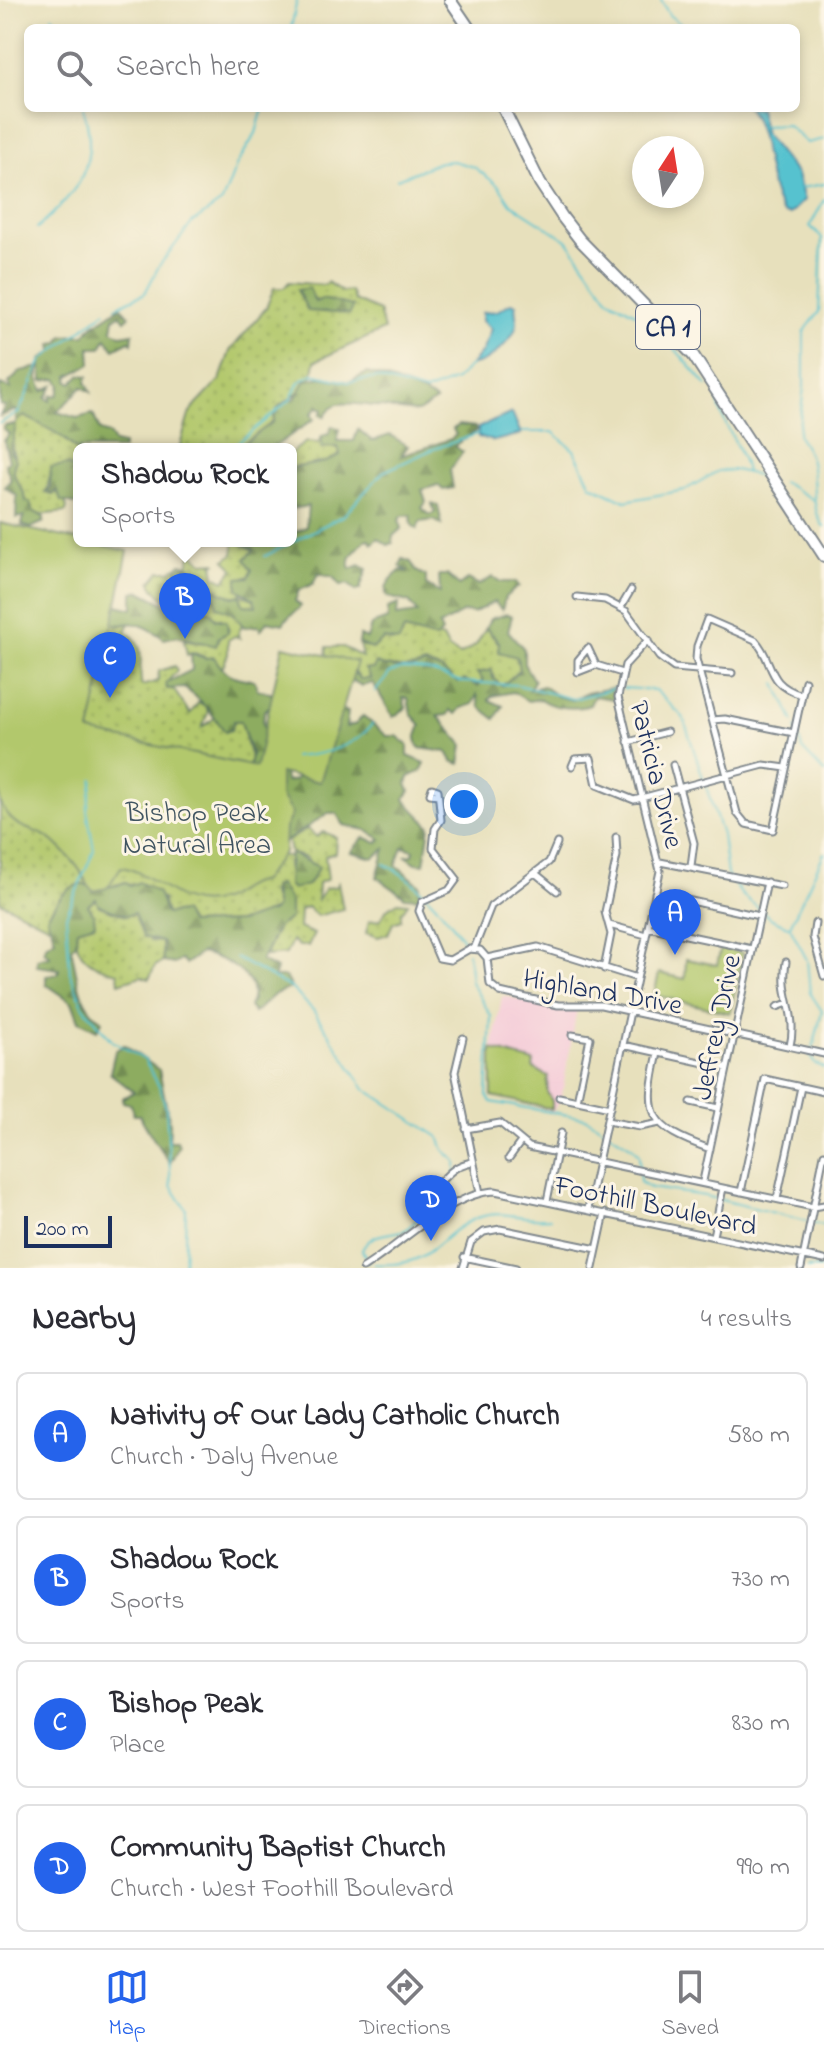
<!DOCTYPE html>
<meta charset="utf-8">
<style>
:root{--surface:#fff;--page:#f7f7f7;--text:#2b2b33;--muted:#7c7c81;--line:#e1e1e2;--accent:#2563eb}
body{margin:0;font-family:"Indie Flower",sans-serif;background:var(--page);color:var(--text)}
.compass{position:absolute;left:632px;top:136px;width:72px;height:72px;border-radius:50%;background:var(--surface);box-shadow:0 4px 12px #0003;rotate:12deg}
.scale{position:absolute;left:24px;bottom:20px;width:88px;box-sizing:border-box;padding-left:8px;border:4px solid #1b2f5e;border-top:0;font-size:22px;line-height:28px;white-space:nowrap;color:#1b2f5e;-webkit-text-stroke:6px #fcf5e5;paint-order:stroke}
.you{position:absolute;left:464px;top:804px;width:28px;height:28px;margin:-20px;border:6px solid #fff;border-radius:50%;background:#1a73e8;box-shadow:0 0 0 12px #1a73e833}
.badge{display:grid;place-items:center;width:52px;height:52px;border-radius:50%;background:var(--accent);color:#fff;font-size:26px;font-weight:700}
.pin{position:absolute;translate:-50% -66px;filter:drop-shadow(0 2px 4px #0008)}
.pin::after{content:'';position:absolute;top:42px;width:28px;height:24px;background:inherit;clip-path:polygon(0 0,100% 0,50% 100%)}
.popup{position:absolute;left:73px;top:443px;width:224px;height:104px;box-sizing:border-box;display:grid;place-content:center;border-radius:12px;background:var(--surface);filter:drop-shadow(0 2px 6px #0005);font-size:26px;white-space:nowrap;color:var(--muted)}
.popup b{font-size:30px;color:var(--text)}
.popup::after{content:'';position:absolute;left:50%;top:100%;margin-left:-16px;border:16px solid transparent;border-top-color:var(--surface)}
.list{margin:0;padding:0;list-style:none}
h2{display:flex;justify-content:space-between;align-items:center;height:104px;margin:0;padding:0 32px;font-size:34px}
h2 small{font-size:26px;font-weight:400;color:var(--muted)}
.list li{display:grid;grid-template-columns:52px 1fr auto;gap:24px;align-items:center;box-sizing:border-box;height:128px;margin:0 16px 16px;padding:0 16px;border:2px solid var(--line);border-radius:12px}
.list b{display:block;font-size:30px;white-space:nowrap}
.list p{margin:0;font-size:26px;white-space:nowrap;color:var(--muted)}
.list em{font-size:26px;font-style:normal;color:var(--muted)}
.icon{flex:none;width:44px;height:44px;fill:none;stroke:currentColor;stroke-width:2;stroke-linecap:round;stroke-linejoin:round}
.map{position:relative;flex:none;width:824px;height:1268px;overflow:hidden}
.search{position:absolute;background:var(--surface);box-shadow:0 4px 12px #0003;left:24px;right:24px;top:24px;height:88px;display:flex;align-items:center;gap:20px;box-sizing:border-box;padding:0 28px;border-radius:12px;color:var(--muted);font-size:30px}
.sheet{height:680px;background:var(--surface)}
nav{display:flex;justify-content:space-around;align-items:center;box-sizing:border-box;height:112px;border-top:2px solid var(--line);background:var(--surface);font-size:22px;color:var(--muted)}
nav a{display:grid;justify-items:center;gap:4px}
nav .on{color:var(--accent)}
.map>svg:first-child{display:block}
.built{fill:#f5cfd9}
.grass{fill:url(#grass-dots);stroke:#667c65;stroke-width:2}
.forest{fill:url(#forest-firs);stroke:#546e5f;stroke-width:2}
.green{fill:#b2c86c;stroke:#667c65;stroke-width:2}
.water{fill:#56c2cf;stroke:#387896;stroke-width:2}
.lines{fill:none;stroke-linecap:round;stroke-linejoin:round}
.stream{stroke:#56c2cf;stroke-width:2}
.minor-casing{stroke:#81888d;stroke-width:9}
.highway-casing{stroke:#81888d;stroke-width:14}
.minor{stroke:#fff;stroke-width:5}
.highway{stroke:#fff;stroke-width:10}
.labels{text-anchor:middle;stroke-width:6;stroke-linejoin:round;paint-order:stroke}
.shield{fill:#fcf5e5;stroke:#5e6a86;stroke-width:2}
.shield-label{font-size:26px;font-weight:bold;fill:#1b2f5e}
.street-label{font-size:28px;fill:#1b2f5e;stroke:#fcf5e5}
.park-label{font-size:28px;fill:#415562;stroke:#fcf5e5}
</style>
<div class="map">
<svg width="824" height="1268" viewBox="0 0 824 1268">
<defs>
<pattern id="grass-dots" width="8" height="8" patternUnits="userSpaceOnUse" patternTransform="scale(2)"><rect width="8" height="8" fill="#b2c86c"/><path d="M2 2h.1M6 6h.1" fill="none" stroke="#98ac60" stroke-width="1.8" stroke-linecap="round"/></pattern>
<pattern id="forest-firs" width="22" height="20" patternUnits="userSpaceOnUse" patternTransform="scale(2)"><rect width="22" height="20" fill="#8dac60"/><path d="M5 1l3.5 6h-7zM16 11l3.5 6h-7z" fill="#728c52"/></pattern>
</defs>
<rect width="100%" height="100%" fill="#fcf5e5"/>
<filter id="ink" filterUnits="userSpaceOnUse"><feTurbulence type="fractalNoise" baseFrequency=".0125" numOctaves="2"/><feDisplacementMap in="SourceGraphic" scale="16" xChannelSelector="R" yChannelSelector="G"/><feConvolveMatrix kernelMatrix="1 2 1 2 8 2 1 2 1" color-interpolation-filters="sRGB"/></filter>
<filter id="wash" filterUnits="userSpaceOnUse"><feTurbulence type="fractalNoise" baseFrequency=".006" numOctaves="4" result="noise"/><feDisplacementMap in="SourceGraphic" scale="32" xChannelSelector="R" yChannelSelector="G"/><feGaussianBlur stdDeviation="1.8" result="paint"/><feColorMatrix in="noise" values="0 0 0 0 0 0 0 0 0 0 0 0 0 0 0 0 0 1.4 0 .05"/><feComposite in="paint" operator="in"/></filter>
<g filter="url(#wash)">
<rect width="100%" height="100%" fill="#e7e0bc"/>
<!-- built -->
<path class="built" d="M502,996L577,1009L561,1100L553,1111L492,1096L491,1054Z"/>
<!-- grass -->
<path class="grass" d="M289,282L325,285L327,282L342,292L351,291L354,300L379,311L384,330L315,361L312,379L306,380C298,401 276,399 273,422L236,449H179L190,412L220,380L230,351L266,308L274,288H284Z
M21,415L55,430L79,453V471L75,468L51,471L46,493L52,495L60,491L67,507L66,512L38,515C27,507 8,475 16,460C9,447 11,426 21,415Z
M321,438L324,446L340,449V455L327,462L291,468V453L306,442L318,443Z
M235,541L254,550L248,562L253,570L250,577L238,579L242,595L254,599L257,607L243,605L240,596C226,600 196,576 188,565L192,552L203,563L217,562L213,564L215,576L224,581L234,569L225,560L233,554Z
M181,564L177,568L187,578L200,582L218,603L243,622L238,634L240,638L235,636L228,640V654L221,671L217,662L195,653L187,655L184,640C201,645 217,643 229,630L222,619C200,614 161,607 151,582L160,571H170Z
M108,621L119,626L130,623L126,631C150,648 136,664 142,686L158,681L159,671L175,666L177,671L166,683L167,688L174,690L190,714L198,703L206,705L208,713L202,727L216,717L225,732L231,730L234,721H241L251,759L233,845L290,857L287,865L292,889L307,885L313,877L307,858L290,853L288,841L307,829L317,837L323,832L336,837L335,853L325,856L328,879L318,883L317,902L325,888L335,887L338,883L343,909L317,916L307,907L300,910L299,928L314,934L308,946H299L292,940L286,954L265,956L277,927L290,917V902L271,892L276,907L273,911L240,922L190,924L182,912L166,914L162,899L125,883C86,899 79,861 47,917L51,927L0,902V631Z
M486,628L508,654L518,656L519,670L502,686L495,681L494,675L477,673L483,680L478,686L457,682L440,669L425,664L416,668L373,669L369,673L371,679H360L351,667L326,658L327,647H343L362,657L359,644L372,649L384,639L392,642L402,636L404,630L443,638L449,649L460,655L476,645Z
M96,899L99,906L126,916L134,913L150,941L162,942L163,962L155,966L149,979L141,976L119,983L118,973C94,968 73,957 76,929L83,926L87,905Z
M398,902L408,903L401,913V920L393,923L388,934L378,937L366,933L369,921L380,920L387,909Z"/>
<!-- forest -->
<path class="forest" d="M309,288L315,302L322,299L353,306L350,314L308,311L297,290Z
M120,306L130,316L125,320L121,315L114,317L112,330L121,335L133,333L132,343L129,341L114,349L106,338L101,348H90L91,364L69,376L68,381L72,383L80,375L88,376L86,382L91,392L82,387L57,412L77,418L93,414L100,431L109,434L114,443L123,445V449H79V453C63,434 46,428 25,416L16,420V410L0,416L5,406L0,405V385L11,389L9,383L21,371L40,367L38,377L43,391L53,386L46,398L50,401L51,396L58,395L61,385L57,379L43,381L41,359L53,352L52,344L59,343L63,336L85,335C94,321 108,318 120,306Z
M367,373C381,376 426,392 436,401L418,412C400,411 356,401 338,404C332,405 328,412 324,417L320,415L323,409L318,407L311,414L314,419L271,449H236L273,422C275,408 281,401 295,399L306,380L322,377L349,382Z
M16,424L11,452L16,460C6,479 25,483 26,501L30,502L33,511L44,517V522L31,528L22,525L24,516L16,518L17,496L5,487L11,479L5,464L9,461L4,441L9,434L3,429L4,426Z
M459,425L475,427L476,431L454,446L463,452L450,470L453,488L443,490L438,485L422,490L426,502L422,508L430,515L435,512L432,504L438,506L442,525L434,520L420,522L417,529L412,525L411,515L402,516L399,520L402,528L393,536V543L388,545L378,538L372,544L370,539L365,540C358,550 346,555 351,569L360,565L367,569L360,589L356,591L348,584L340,586L333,577L318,574L313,584L299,590L295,601L301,606C295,614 288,615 283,624L267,621L261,630L259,626L244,627L232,612L217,607C215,587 195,579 178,578L177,568L181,564L188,565L191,570H198L199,578L212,581L215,590L233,597L240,595L243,605L256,606L254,599L238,589V578L249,577L252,570L245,559L254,550L239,541H291L293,533L306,527L308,506L291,509V468L326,462L340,455L338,447L321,448L322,436L329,434L332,426L340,429L337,441H354L358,429L372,441L390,435L408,446L401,456L451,439L456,435L453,429Z
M67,465L79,471V505L61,501L57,490L53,495L45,492L50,488L51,467Z
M403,559L411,562L416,571L426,576V585L440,593L439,575H447L459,586L468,579L479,585L493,577L501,582H516L519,586L505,597L502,610L494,602L473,613L464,612L439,626L442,632L436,639L404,630L399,642L384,639L372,649L359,644L360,636L367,639L371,625L388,619V608L399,604L396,616L417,613L409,602L387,597C382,585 393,577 401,570L409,572L400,566Z
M140,591L173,608L210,611L216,619L227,621L228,633L219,637L216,646L177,636L164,639C152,629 133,618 119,626L108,621L113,604L133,609V592Z
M507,614L512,616L508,631L524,649V664L534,681L529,690L543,686L557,696L572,700L587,693L612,688L614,699L594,696L590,705C576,710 552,708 540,699L528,701L513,692L492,696L489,700L503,706L495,719L480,707L477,695L473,704L461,708L456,714L450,710L448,715L438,716L463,745L460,764L452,761L447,752L419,748L416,739L421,725L411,714L408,698H403L406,708L393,717L373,683L362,686L351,680L354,672L360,679H371L365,669H373L376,663C389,668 410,671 425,664L440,669L457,682L465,680L478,686L483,680L477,673L492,670L493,678L502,686L519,671L517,657L499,652V642L486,628L490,619Z
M191,653L205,658L214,657C229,680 230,674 255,681L257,689L276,695L274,703L264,711L263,724L291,768L284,774L285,782L295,780L338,708L348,712L346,727L356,724L363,716L387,736H397L408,745V756L425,763L421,771L409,777L407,784L410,791L404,799L430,826L424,864L416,863L406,856L413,855L414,850L403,847L396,865L420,885L419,898L405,897L377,877L385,849L373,858L351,852L364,837L377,843L381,839L366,830L344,825L336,813H328L279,846L249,770L251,754L241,721H234L231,730L225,732C213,714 202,701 184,688L167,689L166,683L192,670Z
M290,853L319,867L308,885L292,889L288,885Z
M125,882L130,886L139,882L158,893L166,914L183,912L190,924L240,922L273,911L276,907L272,887L279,885L290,902V918L278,927L261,961L276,969L274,977H285L291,988L275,994L254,1013L249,1007C265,978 224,958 201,953L185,964L181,960L174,964L163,962L162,942L143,937L134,913L126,916L98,905L96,899L88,905L94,915L95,924L77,929L76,943L71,948C78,976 77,1003 102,1021L97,1030L79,1021L72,1002L46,984V976L58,974L59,969L37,966V959L50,956L44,951L46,945L55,939L47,917C80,861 86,899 125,882Z
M124,1045L159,1070L170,1124L169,1141H177L179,1146L170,1163C162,1152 143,1124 140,1115H134L130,1104L123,1102L122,1098L134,1092L110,1073L115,1051Z"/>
<!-- green -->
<path class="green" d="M0,523L128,551L90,732L256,767L283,646L357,662L320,782L280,773V795L292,814L285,828L284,852L262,881C240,885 238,894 221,900C177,914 158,873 121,867L107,888L93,891C85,883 83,873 76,865C70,857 61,849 54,842C33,823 17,837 0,802Z
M721,948L743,953L730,1013L654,995L659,973L685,979L686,959L717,965Z
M492,1049L534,1062L533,1068L548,1076L547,1092L552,1101V1109L492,1096Z"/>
<!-- water -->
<path class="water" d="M748,108H759L765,135L797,175L804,200L790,214L783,213C763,182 769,136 748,108Z
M511,303L516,304C514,311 517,316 517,323C515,339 487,365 471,365L482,352L491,329L482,321V313L497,311Z
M512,413L521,434L494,441L478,437V428Z"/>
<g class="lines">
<!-- stream -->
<path class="stream" d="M661,0L669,15L686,28
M52,16L65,28
M291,28L297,0
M763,126L787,125L807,143L824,139
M397,179L440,162L453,161L474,167L499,186L511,204L567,240L609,299L654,323
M801,188L824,184
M824,200L810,226L822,238L819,312L804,332V387L798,435C801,443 808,449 810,458C817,482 809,507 824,527
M37,228C78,193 101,163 83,108
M116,307L145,293L159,266L192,223L222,202L237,164L256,133L263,108
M661,330C674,350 692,367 707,386
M718,400C722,426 742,447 746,472
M0,423L19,412L42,360L106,311
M522,432H553L574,450L591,485L625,501L685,490L718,471L735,470L768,478
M230,449L290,400L299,382L312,374L348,382L376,378L425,392L456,380L471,365
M782,482L814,500
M265,556L344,515L383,472L431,450L477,434
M776,684L794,722
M623,688L655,690L683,717L722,835L727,875L742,895L772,919L790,927L807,960L810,993L822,1011L811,1057L814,1063L824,1068
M375,692L390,673L402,669L427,671L462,682L518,685L573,699L616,688
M796,728L802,749L824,772
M294,757C321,755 356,747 372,724
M93,779L87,810L94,850L66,916L70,973L83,1006L112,1041L145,1060L160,1088L166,1108L171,1186L186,1209L184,1268
M384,864C413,877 449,916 465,943
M790,926L824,853
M468,953L471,982L491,1016L487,1095L491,1102L586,1118L632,1147L639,1155L640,1182L651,1188L705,1196L807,1221
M236,958L291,988L313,1010L365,1089L439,1137L444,1150L456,1161C459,1196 426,1208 406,1230C390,1235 371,1231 362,1250L368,1262
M813,1223L824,1225
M374,1264C437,1268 434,1235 477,1218C502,1208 524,1221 550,1218
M808,1268H820"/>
</g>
</g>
<g filter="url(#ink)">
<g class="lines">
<defs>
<path id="minor" d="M577,597L605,600L626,611L659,657L674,668L732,673
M621,607L631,590
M588,648L596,665L578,672V660Z
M596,665L622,673
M802,695C765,684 775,662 755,640L707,619L697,646L696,659L737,813L746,824L773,830L805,681
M712,720L725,719L794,733
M628,742L667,732
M673,765L694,843L691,866
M572,766L575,759L591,758L597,785L634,800L764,765L786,768
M438,795L430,794L432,788L438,790L441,820L435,829L433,848L457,879L449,890L422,902L419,911L439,958L450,960L469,949L480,950L487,958L490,984L500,992L558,1005H601L824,1054
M660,862L782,886
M535,873L557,891
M655,893L759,916
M815,923L813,937L824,976
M609,925L646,935
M648,927L752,949
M474,949L491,906L549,862L557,843
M487,958L538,947L637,978
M786,962C780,998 798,1011 790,1046
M604,969L611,934L605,912L617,856L616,837
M777,1007L788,1003
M572,1035L590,1038L577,1101
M463,1038L455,1072L480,1193
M623,1045L727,1068
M658,1053C644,1115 648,1127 710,1149
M559,1097L610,1108
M691,1102L718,1108
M607,1121L640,1127L660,1123
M466,1129L500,1123L529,1147L813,1207L824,1205
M509,1158L520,1143
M703,1181L767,882
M425,1192C447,1182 446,1167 472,1162
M741,1192L765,1079L824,1092
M777,1199L801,1087
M547,1201L561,1133
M588,1209L660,871L618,697L625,665L648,640
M713,1236L723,1188
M464,1257L516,1268
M363,1268C402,1244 450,1193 495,1191L824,1260
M463,1268L471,1242L484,1232L500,1229L597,1249
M593,1268L605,1213
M801,1268L824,1154"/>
<path id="highway" d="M450,0L469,28
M503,108L540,183L563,218L580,240L693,355L824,556"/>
</defs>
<!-- minor casing -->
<use href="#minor" class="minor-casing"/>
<!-- highway casing -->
<use href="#highway" class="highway-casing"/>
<!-- minor -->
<use href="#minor" class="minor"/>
<!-- highway -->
<use href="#highway" class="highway"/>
</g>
</g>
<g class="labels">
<!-- shield labels -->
<rect class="shield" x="636" y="305" width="64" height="44" rx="6"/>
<g class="shield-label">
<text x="668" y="336">CA 1</text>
</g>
<!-- street labels -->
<g class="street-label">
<text transform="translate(658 774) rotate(76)" y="10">Patricia Drive</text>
<text transform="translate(603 990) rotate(10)" y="10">Highland Drive</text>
<text transform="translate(715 1027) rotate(-78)" y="10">Jeffrey Drive</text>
<text transform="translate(656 1204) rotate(12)" y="10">Foothill Boulevard</text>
</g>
<!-- park labels -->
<g class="park-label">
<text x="197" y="821">Bishop Peak<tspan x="197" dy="32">Natural Area</tspan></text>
</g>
</g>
</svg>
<svg class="compass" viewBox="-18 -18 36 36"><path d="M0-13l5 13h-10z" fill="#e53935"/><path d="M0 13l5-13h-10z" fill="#7c7c81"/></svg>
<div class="scale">200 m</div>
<div class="you"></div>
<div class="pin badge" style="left:675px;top:955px">A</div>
<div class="pin badge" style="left:185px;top:639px">B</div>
<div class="popup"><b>Shadow Rock</b>Sports</div>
<div class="pin badge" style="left:110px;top:698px">C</div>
<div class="pin badge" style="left:431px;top:1241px">D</div>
<div class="search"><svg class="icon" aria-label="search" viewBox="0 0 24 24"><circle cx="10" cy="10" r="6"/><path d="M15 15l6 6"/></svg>Search here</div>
</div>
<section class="sheet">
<h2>Nearby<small>4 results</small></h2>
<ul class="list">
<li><span class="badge">A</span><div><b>Nativity of Our Lady Catholic Church</b><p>Church · Daly Avenue</p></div><em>580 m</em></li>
<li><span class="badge">B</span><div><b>Shadow Rock</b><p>Sports</p></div><em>730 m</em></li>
<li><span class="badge">C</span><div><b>Bishop Peak</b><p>Place</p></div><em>830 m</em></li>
<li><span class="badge">D</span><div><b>Community Baptist Church</b><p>Church · West Foothill Boulevard</p></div><em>990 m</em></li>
</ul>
</section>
<nav>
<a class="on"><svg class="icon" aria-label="map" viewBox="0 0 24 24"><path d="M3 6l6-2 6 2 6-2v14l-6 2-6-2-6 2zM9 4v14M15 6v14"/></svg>Map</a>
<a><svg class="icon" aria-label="directions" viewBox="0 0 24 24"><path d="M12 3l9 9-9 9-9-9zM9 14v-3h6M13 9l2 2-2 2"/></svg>Directions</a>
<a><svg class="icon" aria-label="saved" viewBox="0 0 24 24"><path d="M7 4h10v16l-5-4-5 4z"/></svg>Saved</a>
</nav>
